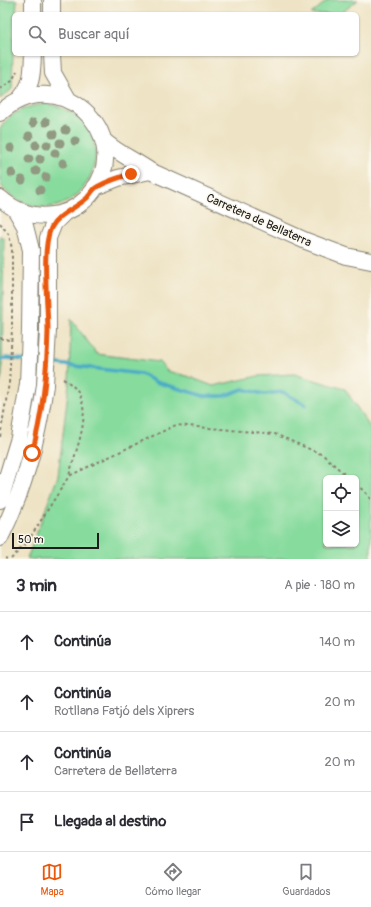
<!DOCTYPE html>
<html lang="es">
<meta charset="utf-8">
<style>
:root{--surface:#fff;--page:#f7f7f7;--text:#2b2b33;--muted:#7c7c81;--line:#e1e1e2;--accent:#ea580c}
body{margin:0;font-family:Pangolin,sans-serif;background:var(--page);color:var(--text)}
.controls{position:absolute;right:12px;bottom:12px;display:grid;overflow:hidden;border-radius:6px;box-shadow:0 1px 3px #0004}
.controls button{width:36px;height:36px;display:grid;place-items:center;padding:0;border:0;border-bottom:1px solid var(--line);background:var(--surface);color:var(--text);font:20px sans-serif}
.scale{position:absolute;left:12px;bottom:10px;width:87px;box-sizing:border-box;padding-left:4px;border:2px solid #1c1c1c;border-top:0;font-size:11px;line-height:14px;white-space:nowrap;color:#1c1c1c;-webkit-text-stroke:3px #fbf7ec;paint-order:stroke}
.stop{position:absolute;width:12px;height:12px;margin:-9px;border:3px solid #ea580c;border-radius:50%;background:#fff}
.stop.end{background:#ea580c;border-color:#fff;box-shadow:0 1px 4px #0008}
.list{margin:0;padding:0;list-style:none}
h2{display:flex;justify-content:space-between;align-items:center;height:52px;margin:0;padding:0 16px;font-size:17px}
h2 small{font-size:13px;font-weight:400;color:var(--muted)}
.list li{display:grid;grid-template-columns:26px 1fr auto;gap:12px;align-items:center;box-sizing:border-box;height:60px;padding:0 16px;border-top:1px solid var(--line)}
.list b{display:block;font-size:15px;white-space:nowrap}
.list p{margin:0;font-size:13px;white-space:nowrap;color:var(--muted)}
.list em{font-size:13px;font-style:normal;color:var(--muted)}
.icon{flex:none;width:22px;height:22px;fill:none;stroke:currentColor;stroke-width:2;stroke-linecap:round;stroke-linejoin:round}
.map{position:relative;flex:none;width:371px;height:559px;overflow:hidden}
.search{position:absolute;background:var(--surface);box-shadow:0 1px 3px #0004;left:12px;right:12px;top:12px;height:44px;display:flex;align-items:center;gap:10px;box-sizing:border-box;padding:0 14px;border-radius:6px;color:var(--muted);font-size:15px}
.sheet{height:292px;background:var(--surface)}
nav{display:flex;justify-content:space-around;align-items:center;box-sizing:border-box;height:56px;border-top:1px solid var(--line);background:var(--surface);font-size:11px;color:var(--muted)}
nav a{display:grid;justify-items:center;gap:2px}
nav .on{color:var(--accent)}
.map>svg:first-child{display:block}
.green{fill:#86db9d;stroke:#517c5c;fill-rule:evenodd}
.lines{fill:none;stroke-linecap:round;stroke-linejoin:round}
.stream{stroke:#46aac6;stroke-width:3.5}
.secondary-casing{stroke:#858070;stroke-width:18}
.path{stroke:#858070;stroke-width:2;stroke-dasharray:3 3;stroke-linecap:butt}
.secondary{stroke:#fff;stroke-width:16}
.secondary-bridge-casing{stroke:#858070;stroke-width:18;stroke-linecap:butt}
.path-bridge{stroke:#858070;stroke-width:2;stroke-dasharray:3 3;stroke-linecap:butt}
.secondary-bridge{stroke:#fff;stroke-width:16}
.tree{fill:#8f9a80}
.route{stroke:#ea580c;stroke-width:5}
.labels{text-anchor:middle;stroke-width:3;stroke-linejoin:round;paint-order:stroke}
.street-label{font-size:12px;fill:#1c1c1c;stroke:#fbf7ec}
</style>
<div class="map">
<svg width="371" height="559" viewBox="0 0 371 559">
<rect width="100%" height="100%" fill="#fbf7ec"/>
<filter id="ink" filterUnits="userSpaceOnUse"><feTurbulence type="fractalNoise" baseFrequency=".025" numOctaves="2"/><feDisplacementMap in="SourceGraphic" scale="8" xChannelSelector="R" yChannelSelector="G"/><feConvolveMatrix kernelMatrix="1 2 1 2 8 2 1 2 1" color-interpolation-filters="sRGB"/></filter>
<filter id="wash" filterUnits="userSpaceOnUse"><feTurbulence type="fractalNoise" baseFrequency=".012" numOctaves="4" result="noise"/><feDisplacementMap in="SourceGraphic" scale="16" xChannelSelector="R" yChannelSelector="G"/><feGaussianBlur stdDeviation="0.9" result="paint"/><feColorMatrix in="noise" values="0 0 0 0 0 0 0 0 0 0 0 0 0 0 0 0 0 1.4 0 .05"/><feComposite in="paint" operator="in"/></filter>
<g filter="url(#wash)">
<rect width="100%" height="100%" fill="#eee3c4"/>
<!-- green -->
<path class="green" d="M0,0H17L16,14H14L12,89L0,99Z
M328,0H358L340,14H311Z
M49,104C135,126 86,232 23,202C14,198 4,192 0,183V129C11,111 28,105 49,104Z
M0,235L4,239L2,375L0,384Z
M71,319L97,354L159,362L167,371L187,376L213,386L258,376L294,374L345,389L371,429V559H27L58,476L69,383ZM326,478H356V544H326Z"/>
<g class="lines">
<!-- stream -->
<path class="stream" d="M0,360L6,358L26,360
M50,363L141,374L156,382L204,396H224L243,389L264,394L283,392L306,405"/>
</g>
</g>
<g filter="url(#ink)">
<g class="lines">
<defs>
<path id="secondary" d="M33,14V0
M52,14V0
M52,54L53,73L68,99
M19,100C33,84 32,74 33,54
M0,113C57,60 136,133 93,191C85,202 72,211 59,214C36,219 17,213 0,198
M103,140C117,153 134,160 150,171L306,241L346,256L371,261
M95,187L118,178L150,171
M15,209L25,226L31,250L30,330
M48,330V238L54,223L64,213
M0,500L19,438L28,384
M0,538C24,490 38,438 45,385"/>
</defs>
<!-- secondary casing -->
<use href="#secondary" class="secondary-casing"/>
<!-- path -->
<path class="path" d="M0,89L12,81L17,71
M0,223L9,235L12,249V329
M0,338L9,340
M63,379C101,399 76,446 69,476L176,425L275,434L323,455L349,478
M0,437L9,383
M356,484L368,495L371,501
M5,558L7,559
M11,559L28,541L69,476"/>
<!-- secondary -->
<use href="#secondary" class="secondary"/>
<defs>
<path id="secondary-bridge" d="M28,384L30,330
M45,385L48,330"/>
</defs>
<!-- secondary-bridge casing -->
<use href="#secondary-bridge" class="secondary-bridge-casing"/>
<!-- path-bridge -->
<path class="path-bridge" d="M9,383L12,329"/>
<!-- secondary-bridge -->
<use href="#secondary-bridge" class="secondary-bridge"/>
</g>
<!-- trees -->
<g class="tree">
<circle cx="46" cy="122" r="4.5"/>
<circle cx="33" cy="123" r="4.5"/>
<circle cx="66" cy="130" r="4.5"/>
<circle cx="53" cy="134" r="4.5"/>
<circle cx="29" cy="136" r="4.5"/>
<circle cx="75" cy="141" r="4.5"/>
<circle cx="60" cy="143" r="4.5"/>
<circle cx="36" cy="145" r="4.5"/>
<circle cx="47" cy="145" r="4.5"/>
<circle cx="11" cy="148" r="4.5"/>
<circle cx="55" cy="153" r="4.5"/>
<circle cx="29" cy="159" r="4.5"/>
<circle cx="40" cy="159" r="4.5"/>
<circle cx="63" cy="163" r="4.5"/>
<circle cx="36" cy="171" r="4.5"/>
<circle cx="12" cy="173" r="4.5"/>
<circle cx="46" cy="177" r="4.5"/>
<circle cx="22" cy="180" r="4.5"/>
<circle cx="40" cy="190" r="4.5"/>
</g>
</g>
<g class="lines" filter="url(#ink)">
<!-- route -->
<path class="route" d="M32,453C43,413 47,372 48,331C48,306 41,249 51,228C59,213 75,209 87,198C91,194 93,189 97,187C108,181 120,177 131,174"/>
</g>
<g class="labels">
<!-- street labels -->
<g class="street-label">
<text transform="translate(259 220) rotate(24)" y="4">Carretera de Bellaterra</text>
</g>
</g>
</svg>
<div class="controls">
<button><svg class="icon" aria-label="locate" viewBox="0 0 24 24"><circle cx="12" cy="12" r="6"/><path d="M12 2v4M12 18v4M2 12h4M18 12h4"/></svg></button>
<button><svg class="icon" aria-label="layers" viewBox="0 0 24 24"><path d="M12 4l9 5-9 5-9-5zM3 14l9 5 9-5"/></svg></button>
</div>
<div class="scale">50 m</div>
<div class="stop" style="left:32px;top:453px"></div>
<div class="stop end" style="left:131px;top:174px"></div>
<div class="search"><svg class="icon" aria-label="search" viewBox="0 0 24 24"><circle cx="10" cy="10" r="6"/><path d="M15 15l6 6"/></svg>Buscar aquí</div>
</div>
<section class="sheet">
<h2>3 min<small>A pie · 180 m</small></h2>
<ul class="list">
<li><svg class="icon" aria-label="ahead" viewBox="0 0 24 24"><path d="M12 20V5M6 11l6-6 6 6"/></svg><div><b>Continúa</b></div><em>140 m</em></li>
<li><svg class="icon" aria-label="ahead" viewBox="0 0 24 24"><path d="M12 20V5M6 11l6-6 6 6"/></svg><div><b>Continúa</b><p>Rotllana Fatjó dels Xiprers</p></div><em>20 m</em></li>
<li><svg class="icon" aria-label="ahead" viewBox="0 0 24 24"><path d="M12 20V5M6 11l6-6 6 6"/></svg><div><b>Continúa</b><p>Carretera de Bellaterra</p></div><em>20 m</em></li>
<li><svg class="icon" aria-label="arrive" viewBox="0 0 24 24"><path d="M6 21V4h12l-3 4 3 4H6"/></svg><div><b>Llegada al destino</b></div></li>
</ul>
</section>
<nav>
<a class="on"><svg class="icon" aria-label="map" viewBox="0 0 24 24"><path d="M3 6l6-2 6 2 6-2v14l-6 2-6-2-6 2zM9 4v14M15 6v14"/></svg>Mapa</a>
<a><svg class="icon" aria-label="directions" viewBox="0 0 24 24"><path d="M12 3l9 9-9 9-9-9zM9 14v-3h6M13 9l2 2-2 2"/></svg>Cómo llegar</a>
<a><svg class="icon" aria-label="saved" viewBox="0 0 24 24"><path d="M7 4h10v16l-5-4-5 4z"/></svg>Guardados</a>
</nav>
